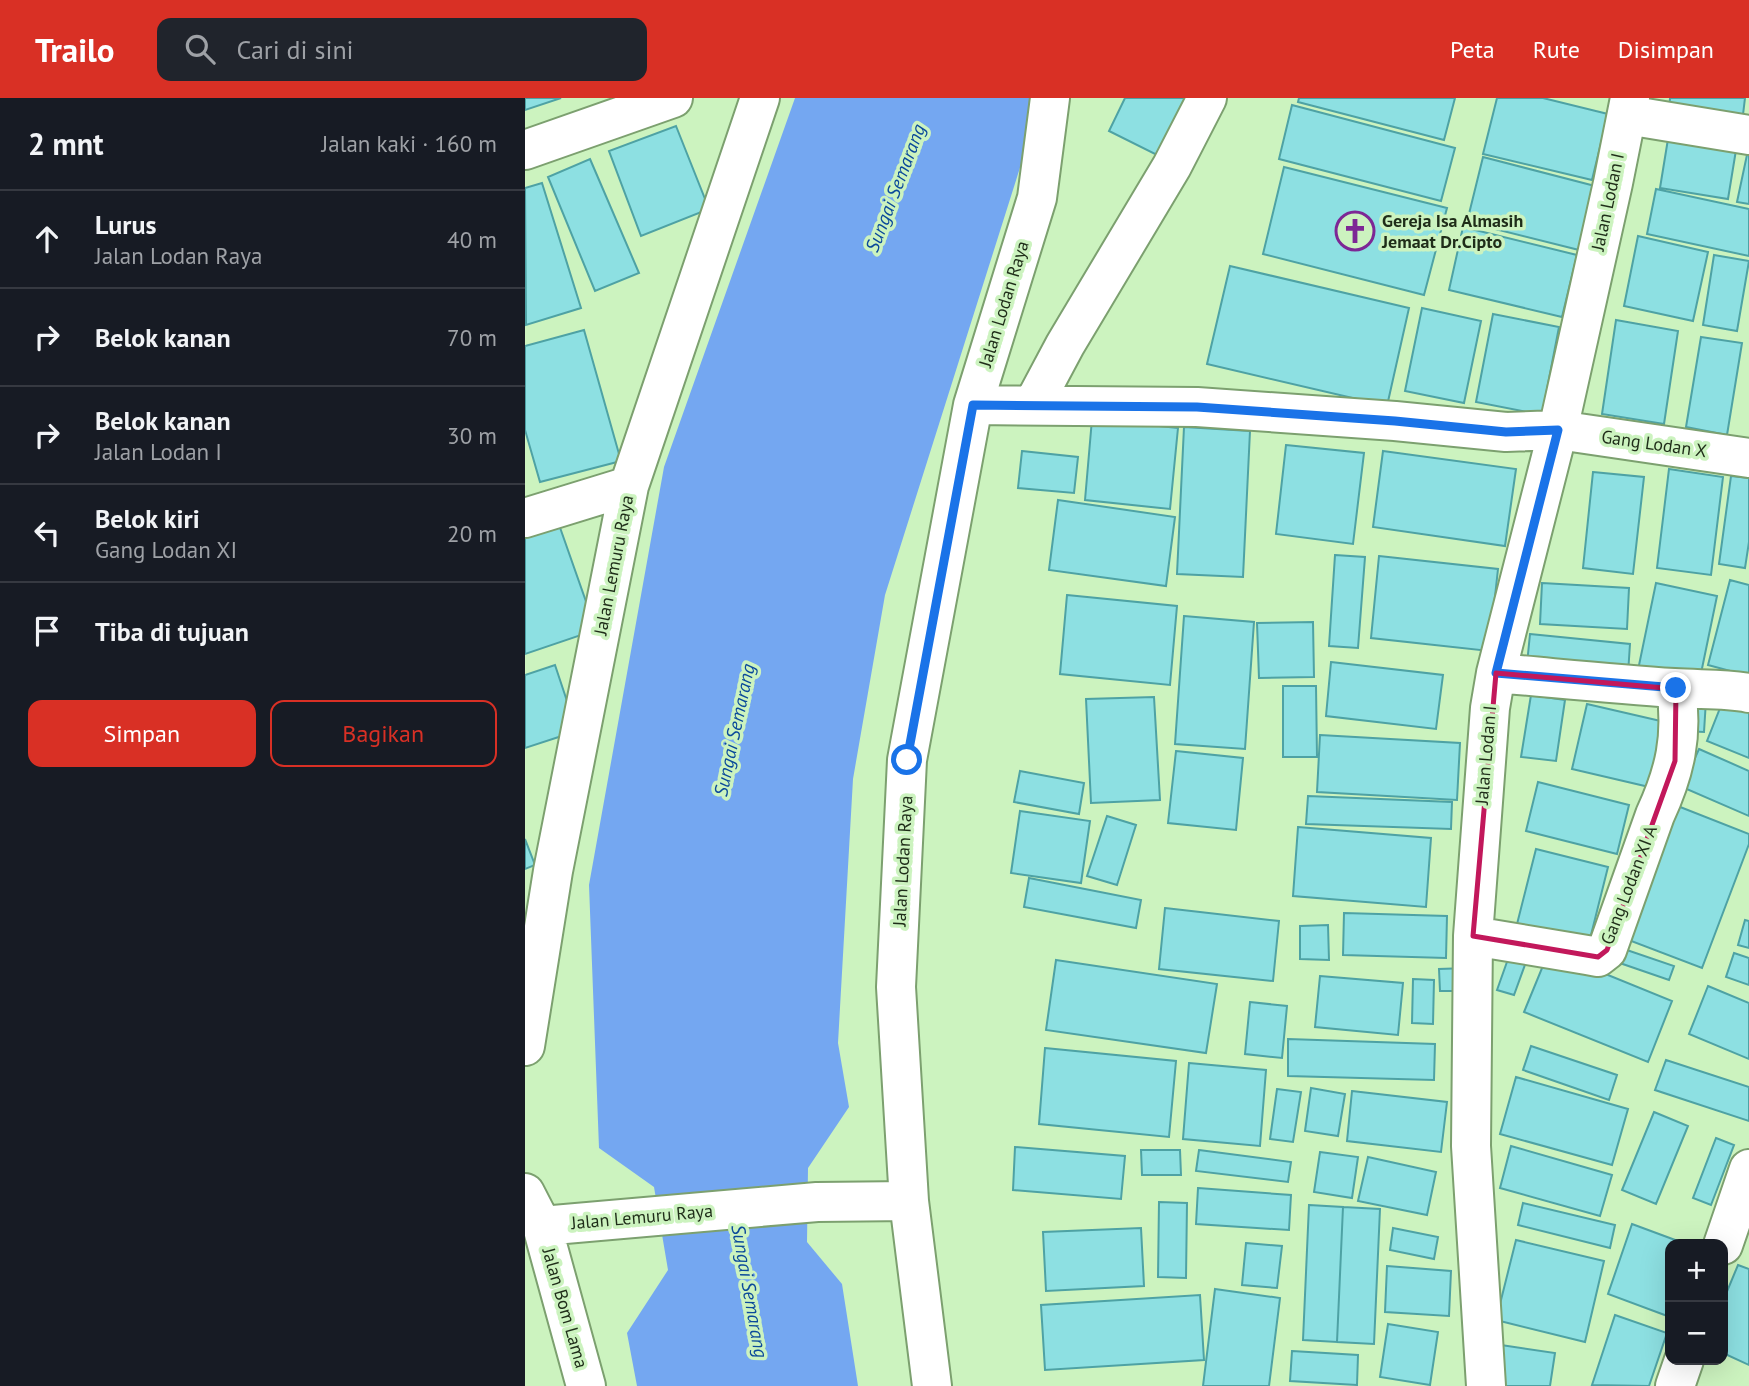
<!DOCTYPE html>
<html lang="id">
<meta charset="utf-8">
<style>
:root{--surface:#171b24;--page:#20242c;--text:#f1f3f6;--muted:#9ea1a6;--line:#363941;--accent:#d93025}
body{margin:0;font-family:"PT Sans",sans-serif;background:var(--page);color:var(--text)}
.controls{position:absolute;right:21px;bottom:21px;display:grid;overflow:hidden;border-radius:14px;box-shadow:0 7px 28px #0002}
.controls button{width:63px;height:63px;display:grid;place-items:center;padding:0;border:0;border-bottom:2px solid var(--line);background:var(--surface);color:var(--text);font:35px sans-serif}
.stop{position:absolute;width:21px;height:21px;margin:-16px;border:5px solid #1a73e8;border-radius:50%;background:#fff}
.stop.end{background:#1a73e8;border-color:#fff;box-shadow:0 2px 7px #0008}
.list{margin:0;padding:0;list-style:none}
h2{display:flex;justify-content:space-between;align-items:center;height:91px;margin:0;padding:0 28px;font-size:30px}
h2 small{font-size:23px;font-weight:400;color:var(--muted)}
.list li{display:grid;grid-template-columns:46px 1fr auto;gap:21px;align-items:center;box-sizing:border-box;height:98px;padding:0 28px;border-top:2px solid var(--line)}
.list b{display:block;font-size:26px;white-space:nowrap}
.list p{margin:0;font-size:23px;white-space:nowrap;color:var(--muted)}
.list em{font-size:23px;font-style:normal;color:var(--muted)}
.actions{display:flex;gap:14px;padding:21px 28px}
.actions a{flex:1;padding:16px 0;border:2px solid var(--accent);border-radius:14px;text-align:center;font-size:24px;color:var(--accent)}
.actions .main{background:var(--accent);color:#fff}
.icon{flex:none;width:38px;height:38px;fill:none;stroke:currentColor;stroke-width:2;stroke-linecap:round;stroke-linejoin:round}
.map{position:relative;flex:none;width:1224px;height:1288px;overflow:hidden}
header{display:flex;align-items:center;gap:42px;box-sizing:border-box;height:98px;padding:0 35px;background:var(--accent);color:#fff}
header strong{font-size:33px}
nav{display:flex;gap:38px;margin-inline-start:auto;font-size:24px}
.search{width:490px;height:63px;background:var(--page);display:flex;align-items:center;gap:18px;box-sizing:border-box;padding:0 24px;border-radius:14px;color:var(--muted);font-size:26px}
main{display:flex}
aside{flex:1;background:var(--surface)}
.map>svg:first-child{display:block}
.water{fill:#74a7f1}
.building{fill:#8de0e2;stroke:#4ea2a4;stroke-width:2}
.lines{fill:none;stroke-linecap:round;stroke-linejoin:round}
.minor-casing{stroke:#7ca06f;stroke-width:42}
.minor{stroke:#fff;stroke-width:38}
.route{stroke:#1a73e8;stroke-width:9}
.marked{fill:none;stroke:#c2185b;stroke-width:5;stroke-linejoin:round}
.labels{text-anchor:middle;stroke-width:7;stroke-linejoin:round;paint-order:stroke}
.street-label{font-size:18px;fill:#1f2d19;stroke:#ccf3bf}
.poi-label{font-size:18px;font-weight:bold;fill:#1f2d19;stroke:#ccf3bf;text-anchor:start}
.water-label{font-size:19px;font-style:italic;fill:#0a499a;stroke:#ccf3bf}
</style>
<header>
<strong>Trailo</strong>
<div class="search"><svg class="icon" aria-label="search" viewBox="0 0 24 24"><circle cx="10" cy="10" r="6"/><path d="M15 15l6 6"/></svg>Cari di sini</div>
<nav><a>Peta</a><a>Rute</a><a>Disimpan</a></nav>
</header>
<main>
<aside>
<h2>2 mnt<small>Jalan kaki · 160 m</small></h2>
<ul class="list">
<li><svg class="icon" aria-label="ahead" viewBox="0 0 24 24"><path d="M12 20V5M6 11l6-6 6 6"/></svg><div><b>Lurus</b><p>Jalan Lodan Raya</p></div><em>40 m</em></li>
<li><svg class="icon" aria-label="right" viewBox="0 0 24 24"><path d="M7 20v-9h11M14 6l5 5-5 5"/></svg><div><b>Belok kanan</b></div><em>70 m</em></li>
<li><svg class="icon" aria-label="right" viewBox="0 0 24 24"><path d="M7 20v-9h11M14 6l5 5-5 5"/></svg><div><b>Belok kanan</b><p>Jalan Lodan I</p></div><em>30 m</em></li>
<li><svg class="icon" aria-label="left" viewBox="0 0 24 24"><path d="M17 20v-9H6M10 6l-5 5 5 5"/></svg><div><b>Belok kiri</b><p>Gang Lodan XI</p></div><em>20 m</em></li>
<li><svg class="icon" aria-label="arrive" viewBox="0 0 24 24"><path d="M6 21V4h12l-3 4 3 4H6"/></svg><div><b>Tiba di tujuan</b></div></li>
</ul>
<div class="actions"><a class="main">Simpan</a><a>Bagikan</a></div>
</aside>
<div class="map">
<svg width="1224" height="1288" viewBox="0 0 1224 1288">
<rect width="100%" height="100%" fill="#ccf3bf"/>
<!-- water -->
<path class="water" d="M270,0H517L360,497L328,681L313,945L324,1009L283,1070L282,1144L317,1186L333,1288H112L102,1235L143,1172L129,1089L74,1050L64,787L139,369Z"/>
<!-- building -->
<path class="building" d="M0,0H36L0,12Z
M600,0H680L648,65L584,33Z
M774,0H930L919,42L773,4Z
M972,0H1018L1083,16L1067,82L958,56Z
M1145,0H1220L1217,25L1144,13Z
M767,7L930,50L916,103L754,61Z
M151,28L184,111L116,138L84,53Z
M1143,41L1211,52L1203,101L1135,90Z
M1223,52H1224V106L1212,104Z
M958,59L1070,88L1054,152L942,124Z
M65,61L114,175L70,193L23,79Z
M759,69L922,110L899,197L738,156Z
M17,85L56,210L1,227L0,90Z
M1131,91L1224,111V158L1122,136Z
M938,129L1052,157L1037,219L924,192Z
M1113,138L1183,154L1168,223L1099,208Z
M1189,157L1224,163L1212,233L1178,227Z
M705,168L884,210L862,308L682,266Z
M897,210L956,223L939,305L880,293Z
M968,216L1034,229L1017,317L951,304Z
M1091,222L1153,233L1139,326L1077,316Z
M59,232L96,363L15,384L0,332V248Z
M1176,239L1217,245L1202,337L1161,329Z
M567,321L653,330L645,411L560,402Z
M659,329L725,333L718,479L652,476Z
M761,347L839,355L828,446L751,436Z
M497,353L553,359L549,395L493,390Z
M858,353L991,371L980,448L848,429Z
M1144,371L1198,379L1186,477L1132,470Z
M1068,374L1119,379L1108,476L1058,470Z
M1206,378L1224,380V444L1220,470L1194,466Z
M533,402L650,419L641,488L524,472Z
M32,421L71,532L0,556V432Z
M810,457L840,459L833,550L804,548Z
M854,458L973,471L964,553L846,540Z
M1205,482L1224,487V578L1183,567Z
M1017,485L1104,490L1102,531L1015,526Z
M1131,485L1192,498L1174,585L1113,572Z
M542,497L652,508L645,587L535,576Z
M659,518L729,524L720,651L650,646Z
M788,524L789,579L734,580L732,525Z
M1005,536L1105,546L1103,576L1002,566Z
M806,564L918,577L911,631L801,618Z
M30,567L52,633L0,650V577Z
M758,588H791L792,659H758Z
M1201,595L1224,604V660L1182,643Z
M1006,597L1040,602L1031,663L996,659Z
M629,599L635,702L566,705L561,601Z
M1160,601L1181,602L1179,634L1159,633Z
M1062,606L1153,627L1137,692L1047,671Z
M795,637L935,645L932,702L792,694Z
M1174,651L1224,673V718L1157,689Z
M651,653L718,660L711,732L643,725Z
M495,673L559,685L554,716L489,704Z
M1013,684L1104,707L1092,756L1001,733Z
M783,698L927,704L926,731L781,726Z
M1145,705L1224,736V746L1177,870L1093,838Z
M495,713L565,723L556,785L486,775Z
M582,718L611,727L592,787L562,778Z
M773,729L906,740L901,809L768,798Z
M0,741L10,767L0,771Z
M1011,751L1083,769L1063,849L991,830Z
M504,780L616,802L611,830L499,809Z
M640,810L754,823L748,883L634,871Z
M819,815L922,818L921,860L818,857Z
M1220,822L1224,823V850L1213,847Z
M803,827L804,862L775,861V828Z
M988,847L1005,853L989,897L972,892Z
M1093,849L1149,868L1144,882L1089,863Z
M1024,853L1147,903L1123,964L999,914Z
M1209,855L1224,860V887L1201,879Z
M531,862L692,886L681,955L521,932Z
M942,870V893H915L914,871Z
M795,878L878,885L873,937L790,929Z
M888,881L909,882L908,926L887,925Z
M1183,888L1224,905V961L1164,936Z
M725,904L762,908L757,960L720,956Z
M763,941L910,946L909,982L763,978Z
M1006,948L1092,977L1084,1002L998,972Z
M520,950L651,963L644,1039L514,1026Z
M1141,962L1224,989V1023L1130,992Z
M664,965L741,972L735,1048L658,1041Z
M991,979L1103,1011L1087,1067L975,1036Z
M786,990L820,996L813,1038L780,1033Z
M752,991L776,994L768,1044L745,1041Z
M827,993L922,1004L916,1054L822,1043Z
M1129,1014L1163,1028L1131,1106L1097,1092Z
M1191,1040L1209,1047L1186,1107L1168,1100Z
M986,1048L1087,1077L1075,1118L975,1090Z
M490,1049L600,1058L596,1101L488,1092Z
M616,1052H655L656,1077H617Z
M674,1052L766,1064L763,1084L671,1073Z
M795,1054L833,1059L827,1100L789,1094Z
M843,1059L911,1074L902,1117L833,1103Z
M673,1090L766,1097L764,1132L671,1126Z
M634,1104L662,1105L661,1180L633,1179Z
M998,1105L1090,1127L1085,1150L993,1127Z
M784,1107L818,1109L812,1244L778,1242Z
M818,1109L855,1111L849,1246L812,1244Z
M1107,1126L1161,1146H1145V1219L1083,1196Z
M616,1130L619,1188L521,1193L518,1134Z
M868,1130L913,1139L909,1161L865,1152Z
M991,1142L1079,1163L1060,1244L971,1222Z
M721,1145L757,1148L752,1190L717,1187Z
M1213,1167L1224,1171V1267L1198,1255V1203Z
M862,1168L926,1173L924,1218L860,1214Z
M690,1191L755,1200L744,1288H678Z
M675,1197L679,1262L520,1272L516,1207Z
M1090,1217L1142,1235L1124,1288L1067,1287Z
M863,1226L913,1234L905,1287L855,1279Z
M976,1247L1030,1255L1025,1288H970Z
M767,1253L833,1257L832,1287L765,1283Z"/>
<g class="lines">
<defs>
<path id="minor" d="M1102,17L1224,37
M0,52L148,0
M448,307L672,309L870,323L981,334L1033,332L1224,360
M508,307L540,247L647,68L682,0
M0,420L104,388
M971,575C1030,580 1089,586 1149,590C1174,592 1199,590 1224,595
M948,838L1062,857L1073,859L1082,852L1130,717C1150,674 1158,638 1151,591
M0,948L28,773L104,388L235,0
M0,1095L17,1128L61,1288
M17,1128L292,1104L384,1103
M1198,1147L1224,1071
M407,1288L384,1103L371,889L382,662L448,307L512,100L525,0
M961,1288L946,1048L948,838L965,610L971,575L1033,332L1088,85L1105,0
M1150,1288L1159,1262"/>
</defs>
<!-- minor casing -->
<use href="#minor" class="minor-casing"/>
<!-- minor -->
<use href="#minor" class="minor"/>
</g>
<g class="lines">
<!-- route -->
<path class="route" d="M382,662L448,307L672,309L870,323L981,334L1033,332L971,575L1151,590"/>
</g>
<!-- marked area -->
<path class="marked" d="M971,575L1151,591L1150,663L1082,852L1073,859L948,838Z"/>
<!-- icons -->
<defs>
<symbol id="church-ring" viewBox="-11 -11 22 22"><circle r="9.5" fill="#ccf3bf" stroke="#7d2795" stroke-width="1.5"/><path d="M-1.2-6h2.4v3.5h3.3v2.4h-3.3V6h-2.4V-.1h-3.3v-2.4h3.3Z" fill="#7d2795"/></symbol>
</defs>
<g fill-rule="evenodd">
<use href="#church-ring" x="808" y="111" width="44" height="44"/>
</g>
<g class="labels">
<!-- street labels -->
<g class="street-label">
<text transform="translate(1083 104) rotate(-78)" y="6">Jalan Lodan I</text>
<text transform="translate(479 206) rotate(-73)" y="6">Jalan Lodan Raya</text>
<text transform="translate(1129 346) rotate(8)" y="6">Gang Lodan X</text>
<text transform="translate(89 467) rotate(-79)" y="6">Jalan Lemuru Raya</text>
<text transform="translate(961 657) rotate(-85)" y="6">Jalan Lodan I</text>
<text transform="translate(378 763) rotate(-87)" y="6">Jalan Lodan Raya</text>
<text transform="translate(1104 787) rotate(-69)" y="6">Gang Lodan XI A</text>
<text transform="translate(117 1119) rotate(-5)" y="6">Jalan Lemuru Raya</text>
<text transform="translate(40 1210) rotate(74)" y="6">Jalan Bom Lama</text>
</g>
<!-- poi labels -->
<g class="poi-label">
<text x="857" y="129">Gereja Isa Almasih<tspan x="857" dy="21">Jemaat Dr.Cipto</tspan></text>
</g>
<!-- water labels -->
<g class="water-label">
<text transform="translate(370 90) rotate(-69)" y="7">Sungai Semarang</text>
<text transform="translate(209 632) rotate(-78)" y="7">Sungai Semarang</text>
<text transform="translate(225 1193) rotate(80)" y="7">Sungai Semarang</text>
</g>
</g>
</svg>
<div class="controls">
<button>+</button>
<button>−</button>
</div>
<div class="stop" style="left:382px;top:662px"></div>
<div class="stop end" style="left:1151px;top:590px"></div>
</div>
</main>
